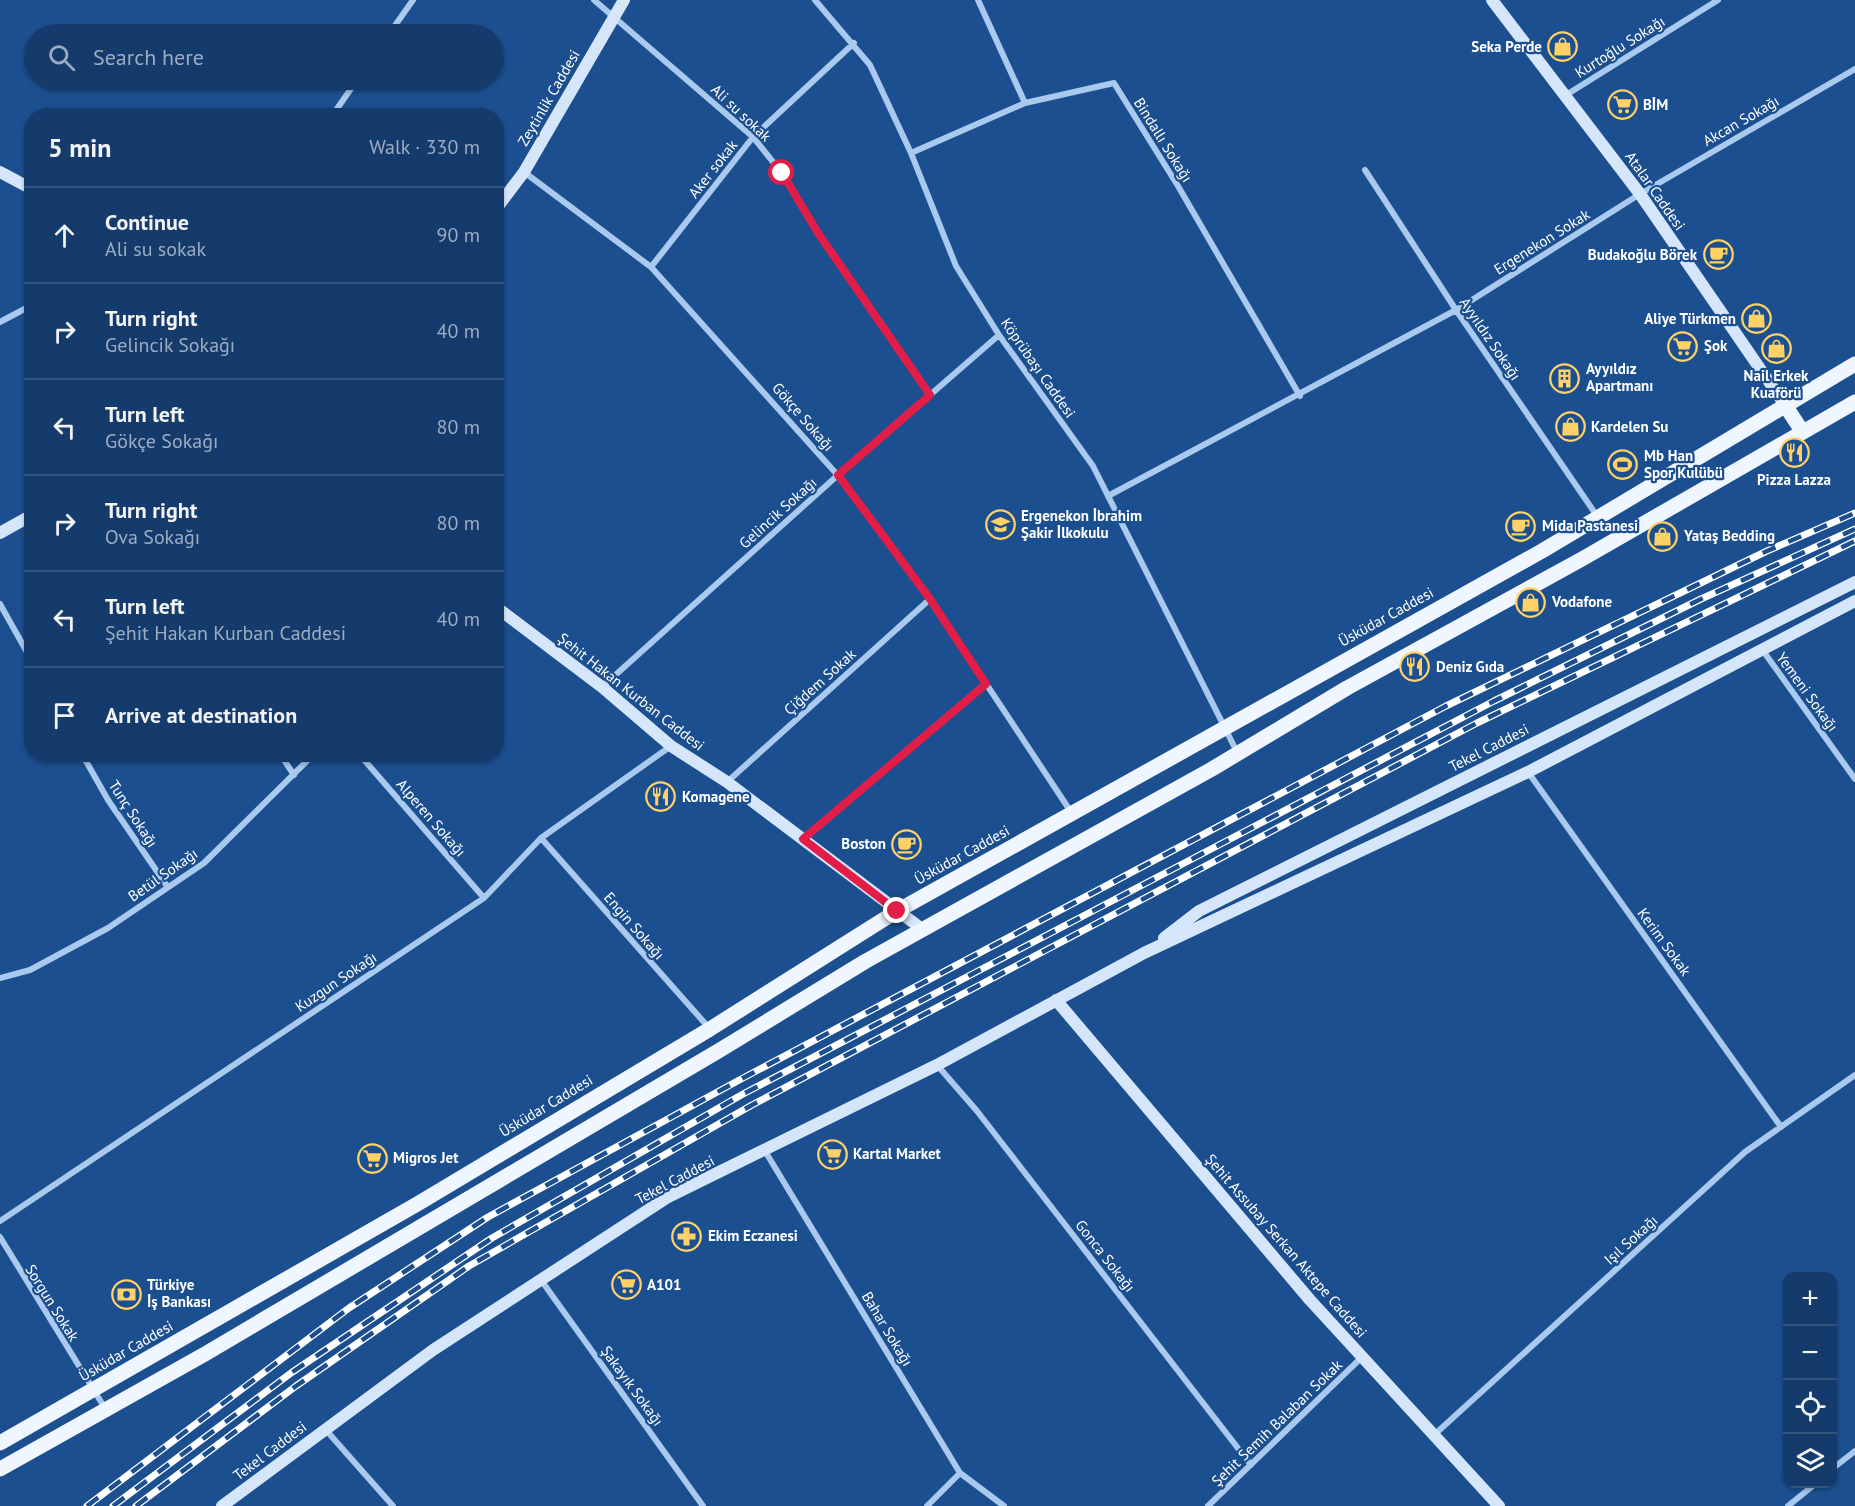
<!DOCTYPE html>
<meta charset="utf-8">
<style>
:root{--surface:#143b6b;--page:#1d4271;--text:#f1f3f6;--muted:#9dadc1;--line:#33557e}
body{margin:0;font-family:"PT Sans",sans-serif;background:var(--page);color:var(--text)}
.controls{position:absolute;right:18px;bottom:18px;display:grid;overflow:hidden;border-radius:12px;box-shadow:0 2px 4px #0004}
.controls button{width:54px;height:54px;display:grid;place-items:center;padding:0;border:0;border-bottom:2px solid var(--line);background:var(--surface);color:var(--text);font:30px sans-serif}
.stop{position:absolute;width:18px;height:18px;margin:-14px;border:4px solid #e11d48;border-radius:50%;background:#fff}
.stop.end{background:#e11d48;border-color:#fff;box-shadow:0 2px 6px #0008}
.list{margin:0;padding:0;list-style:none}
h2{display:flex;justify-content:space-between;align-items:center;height:78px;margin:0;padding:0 24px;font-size:26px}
h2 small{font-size:20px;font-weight:400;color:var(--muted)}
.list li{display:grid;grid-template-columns:39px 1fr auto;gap:18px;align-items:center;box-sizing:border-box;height:96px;padding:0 24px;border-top:2px solid var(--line)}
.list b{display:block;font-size:22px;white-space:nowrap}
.list p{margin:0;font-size:20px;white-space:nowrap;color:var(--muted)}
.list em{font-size:20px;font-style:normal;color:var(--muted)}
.icon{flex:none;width:33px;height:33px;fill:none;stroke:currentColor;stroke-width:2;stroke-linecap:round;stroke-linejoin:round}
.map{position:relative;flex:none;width:1855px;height:1506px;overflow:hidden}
.search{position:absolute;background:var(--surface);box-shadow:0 2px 4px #0004;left:24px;top:24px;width:480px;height:66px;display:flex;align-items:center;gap:15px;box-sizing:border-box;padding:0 21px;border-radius:33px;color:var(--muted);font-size:22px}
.panel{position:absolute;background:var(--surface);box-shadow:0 2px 4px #0004;left:24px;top:108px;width:480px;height:654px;border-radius:24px}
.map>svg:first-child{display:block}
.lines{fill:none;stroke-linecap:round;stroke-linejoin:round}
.street{stroke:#a9c9ee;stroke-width:6}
.secondary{stroke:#d6e6fa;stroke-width:12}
.primary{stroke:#f0f6ff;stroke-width:15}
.rail-casing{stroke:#fff;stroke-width:7}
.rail{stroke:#1b4f8f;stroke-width:4.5;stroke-dasharray:14;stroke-linecap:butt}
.route{stroke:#e11d48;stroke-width:8}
.labels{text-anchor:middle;stroke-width:4.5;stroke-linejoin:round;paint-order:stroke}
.poi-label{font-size:15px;font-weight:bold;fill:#fff;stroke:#1b4f8f;text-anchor:start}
.street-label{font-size:15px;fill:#fff;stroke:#1b4f8f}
</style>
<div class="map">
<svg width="1855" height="1506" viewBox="0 0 1855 1506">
<rect width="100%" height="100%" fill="#1b4f8f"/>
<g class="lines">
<!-- street -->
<path class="street" d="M594,0L753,137L782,173L818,233L930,395
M815,0L870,65L911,153L956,266L999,335L1093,466L1238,754
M978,0L1025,103
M389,34L413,0
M1566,95L1718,0
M332,116L357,80
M911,153L1025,103L1114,83L1178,186L1300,396
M1365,170L1456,310L1597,516
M524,172L651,267L842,480L930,599L1071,812
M651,267L753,137L854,43
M0,322L32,305
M1108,496L1456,310L1640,194L1855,69
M0,604L32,661
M1761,648L1855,779
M602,687L838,475L999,335
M82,754L108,800L167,886
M280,754L294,775
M359,754L484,898
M1528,772L1781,1127
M727,782L930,599
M541,838L710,1029
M804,839L986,683
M0,978L30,970L108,928L204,863L314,754
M937,1065L977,1111L1251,1465
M765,1151L960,1473L1004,1506
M0,1221L484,898L541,838L671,746
M0,1237L106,1410
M541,1280L703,1506
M325,1429L393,1506
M1434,1435L1745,1152L1855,1075
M1832,1469L1855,1451
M927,1506L960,1473
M1208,1506L1362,1357
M1788,1506L1815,1484"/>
<!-- secondary -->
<path class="secondary" d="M1492,0L1640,194L1785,405
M0,172L32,189
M496,209L524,172L624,0
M0,533L32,515
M496,607L602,687L671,746L727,782L922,929
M1164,938L1199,911L1855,582
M1056,1000L1310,1300L1499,1506
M222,1506L433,1350L668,1197L937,1065L1144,953L1528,772L1855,601"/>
<!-- primary -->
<path class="primary" d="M1785,405L1802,431
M0,1443L419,1203L710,1029L897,911L1542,551L1855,364
M0,1469L205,1354L720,1050L866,961L1212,769L1347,688L1582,559L1855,402"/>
<defs>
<path id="rail" d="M87,1506L349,1308L488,1217L743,1078L1446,706L1767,551L1855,513
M113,1506L291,1373L492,1238L743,1094L1494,701L1701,599L1855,529
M136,1506L296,1386L469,1266L752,1105L1477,723L1855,541"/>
</defs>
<!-- rail casing -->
<use href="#rail" class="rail-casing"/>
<!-- rail -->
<use href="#rail" class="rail"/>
</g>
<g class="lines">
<!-- route -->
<path class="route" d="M782,173L818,233L930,395L838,475L930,599L986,684L803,839L897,911"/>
</g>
<!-- icons -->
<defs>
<symbol id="shop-ring" viewBox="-11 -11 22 22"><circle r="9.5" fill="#1b4f8f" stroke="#ffd166" stroke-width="1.5"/><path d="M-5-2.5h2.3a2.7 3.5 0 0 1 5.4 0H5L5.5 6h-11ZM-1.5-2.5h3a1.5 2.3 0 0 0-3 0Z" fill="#ffd166"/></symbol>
<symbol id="supermarket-ring" viewBox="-11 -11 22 22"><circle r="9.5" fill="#1b4f8f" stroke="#ffd166" stroke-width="1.5"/><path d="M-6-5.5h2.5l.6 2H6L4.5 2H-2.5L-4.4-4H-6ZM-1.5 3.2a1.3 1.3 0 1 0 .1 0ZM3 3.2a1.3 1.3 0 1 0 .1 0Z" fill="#ffd166"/></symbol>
<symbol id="cafe-ring" viewBox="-11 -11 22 22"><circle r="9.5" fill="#1b4f8f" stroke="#ffd166" stroke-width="1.5"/><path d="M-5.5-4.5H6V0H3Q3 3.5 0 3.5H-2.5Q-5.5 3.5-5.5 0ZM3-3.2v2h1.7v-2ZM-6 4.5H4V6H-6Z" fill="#ffd166"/></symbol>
<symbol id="building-ring" viewBox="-11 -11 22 22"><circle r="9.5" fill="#1b4f8f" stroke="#ffd166" stroke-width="1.5"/><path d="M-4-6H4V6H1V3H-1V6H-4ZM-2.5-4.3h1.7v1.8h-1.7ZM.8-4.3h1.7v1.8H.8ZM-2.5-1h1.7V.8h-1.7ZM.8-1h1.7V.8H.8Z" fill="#ffd166"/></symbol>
<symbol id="restaurant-ring" viewBox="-11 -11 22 22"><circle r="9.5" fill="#1b4f8f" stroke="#ffd166" stroke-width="1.5"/><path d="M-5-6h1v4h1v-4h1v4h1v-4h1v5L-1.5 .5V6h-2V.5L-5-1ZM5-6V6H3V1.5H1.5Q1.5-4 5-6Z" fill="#ffd166"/></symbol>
<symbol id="stadium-ring" viewBox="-11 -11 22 22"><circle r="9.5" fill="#1b4f8f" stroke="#ffd166" stroke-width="1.5"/><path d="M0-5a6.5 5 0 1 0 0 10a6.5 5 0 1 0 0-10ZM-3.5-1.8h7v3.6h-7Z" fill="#ffd166"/></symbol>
<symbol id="school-ring" viewBox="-11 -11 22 22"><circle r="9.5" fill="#1b4f8f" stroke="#ffd166" stroke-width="1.5"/><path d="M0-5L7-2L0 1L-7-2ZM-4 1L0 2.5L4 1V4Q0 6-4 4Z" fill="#ffd166"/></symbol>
<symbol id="pharmacy-ring" viewBox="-11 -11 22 22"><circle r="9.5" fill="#1b4f8f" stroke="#ffd166" stroke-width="1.5"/><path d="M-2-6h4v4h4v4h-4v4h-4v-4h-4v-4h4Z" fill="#ffd166"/></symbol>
<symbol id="bank-ring" viewBox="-11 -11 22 22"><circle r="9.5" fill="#1b4f8f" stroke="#ffd166" stroke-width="1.5"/><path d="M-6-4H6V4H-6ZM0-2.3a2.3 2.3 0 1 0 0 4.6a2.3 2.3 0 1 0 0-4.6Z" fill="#ffd166"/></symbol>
</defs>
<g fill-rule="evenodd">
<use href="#shop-ring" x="1546" y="30" width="33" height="33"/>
<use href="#supermarket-ring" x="1606" y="88" width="33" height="33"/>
<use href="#cafe-ring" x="1702" y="238" width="33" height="33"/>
<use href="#shop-ring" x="1740" y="302" width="33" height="33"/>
<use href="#supermarket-ring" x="1666" y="330" width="33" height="33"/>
<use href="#shop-ring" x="1760" y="332" width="33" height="33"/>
<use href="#building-ring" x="1548" y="362" width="33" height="33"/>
<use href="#shop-ring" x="1554" y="410" width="33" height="33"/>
<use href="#restaurant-ring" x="1778" y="436" width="33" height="33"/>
<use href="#stadium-ring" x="1606" y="448" width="33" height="33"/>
<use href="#school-ring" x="984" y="508" width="33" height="33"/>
<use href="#cafe-ring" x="1504" y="510" width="33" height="33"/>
<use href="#shop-ring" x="1646" y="520" width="33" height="33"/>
<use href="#shop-ring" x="1514" y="586" width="33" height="33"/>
<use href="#restaurant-ring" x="1398" y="650" width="33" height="33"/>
<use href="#restaurant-ring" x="644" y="780" width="33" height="33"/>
<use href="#cafe-ring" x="890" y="828" width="33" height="33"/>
<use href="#supermarket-ring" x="816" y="1138" width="33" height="33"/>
<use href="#supermarket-ring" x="356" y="1142" width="33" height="33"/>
<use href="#pharmacy-ring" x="670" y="1220" width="33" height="33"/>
<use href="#supermarket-ring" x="610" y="1268" width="33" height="33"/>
<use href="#bank-ring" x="110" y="1278" width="33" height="33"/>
</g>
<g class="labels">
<!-- poi labels -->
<g class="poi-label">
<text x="1542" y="52" text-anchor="end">Seka Perde</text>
<text x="1643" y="110">BİM</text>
<text x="1697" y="260" text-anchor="end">Budakoğlu Börek</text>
<text x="1736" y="324" text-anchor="end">Aliye Türkmen</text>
<text x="1704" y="351">Şok</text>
<text x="1586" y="374">Ayyıldız<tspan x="1586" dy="17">Apartmanı</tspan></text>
<text x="1776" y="381" text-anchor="middle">Nail Erkek<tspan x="1776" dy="17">Kuaförü</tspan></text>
<text x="1591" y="432">Kardelen Su</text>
<text x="1644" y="461">Mb Han<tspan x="1644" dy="17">Spor Kulübü</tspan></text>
<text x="1794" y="485" text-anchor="middle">Pizza Lazza</text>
<text x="1021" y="521">Ergenekon İbrahim<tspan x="1021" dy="17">Şakir İlkokulu</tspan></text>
<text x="1542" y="531">Mida Pastanesi</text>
<text x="1684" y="541">Yataş Bedding</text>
<text x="1552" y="607">Vodafone</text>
<text x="1436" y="672">Deniz Gıda</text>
<text x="682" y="802">Komagene</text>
<text x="886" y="849" text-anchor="end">Boston</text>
<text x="853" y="1159">Kartal Market</text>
<text x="393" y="1163">Migros Jet</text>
<text x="708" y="1241">Ekim Eczanesi</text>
<text x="147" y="1290">Türkiye<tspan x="147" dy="17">İş Bankası</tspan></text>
<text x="647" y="1290">A101</text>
</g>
<!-- street labels -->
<g class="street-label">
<text transform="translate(1620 47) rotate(-32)" y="5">Kurtoğlu Sokağı</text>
<text transform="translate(549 98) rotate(-60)" y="5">Zeytinlik Caddesi</text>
<text transform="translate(741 113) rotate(43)" y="5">Ali su sokak</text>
<text transform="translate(1741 121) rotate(-30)" y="5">Akcan Sokağı</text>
<text transform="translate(1163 140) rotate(58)" y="5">Bindallı Sokağı</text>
<text transform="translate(713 169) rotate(-52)" y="5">Aker sokak</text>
<text transform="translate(1655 191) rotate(55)" y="5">Atalar Caddesi</text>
<text transform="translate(1542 242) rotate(-32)" y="5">Ergenekon Sokak</text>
<text transform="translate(1490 339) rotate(56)" y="5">Ayyıldız Sokağı</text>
<text transform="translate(1038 368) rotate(55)" y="5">Köprübaşı Caddesi</text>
<text transform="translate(803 417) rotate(49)" y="5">Gökçe Sokağı</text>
<text transform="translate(778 513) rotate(-42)" y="5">Gelincik Sokağı</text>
<text transform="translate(1386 617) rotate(-29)" y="5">Üsküdar Caddesi</text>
<text transform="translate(820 682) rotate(-42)" y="5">Çiğdem Sokak</text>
<text transform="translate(631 692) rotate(38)" y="5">Şehit Hakan Kurban Caddesi</text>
<text transform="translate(1807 692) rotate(54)" y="5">Yemeni Sokağı</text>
<text transform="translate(1489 748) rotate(-27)" y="5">Tekel Caddesi</text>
<text transform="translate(133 814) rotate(57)" y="5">Tunç Sokağı</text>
<text transform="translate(431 818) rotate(49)" y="5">Alperen Sokağı</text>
<text transform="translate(962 855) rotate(-29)" y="5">Üsküdar Caddesi</text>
<text transform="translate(163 875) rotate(-35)" y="5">Betül Sokağı</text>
<text transform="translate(634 926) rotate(49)" y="5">Engin Sokağı</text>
<text transform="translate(1664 942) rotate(54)" y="5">Kerim Sokak</text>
<text transform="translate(336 982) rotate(-34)" y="5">Kuzgun Sokağı</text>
<text transform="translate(546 1106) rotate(-31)" y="5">Üsküdar Caddesi</text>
<text transform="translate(675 1180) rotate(-28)" y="5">Tekel Caddesi</text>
<text transform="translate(1631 1240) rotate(-42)" y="5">Işıl Sokağı</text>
<text transform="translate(1286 1246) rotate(49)" y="5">Şehit Assubay Serkan Aktepe Caddesi</text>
<text transform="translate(1105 1256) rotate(52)" y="5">Gonca Sokağı</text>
<text transform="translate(52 1303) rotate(58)" y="5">Sorgun Sokak</text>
<text transform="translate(887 1329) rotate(59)" y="5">Bahar Sokağı</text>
<text transform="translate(126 1351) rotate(-30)" y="5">Üsküdar Caddesi</text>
<text transform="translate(632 1386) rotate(54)" y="5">Şakayık Sokağı</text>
<text transform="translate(1277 1423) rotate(-44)" y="5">Şehit Semih Balaban Sokak</text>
<text transform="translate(270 1451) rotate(-37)" y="5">Tekel Caddesi</text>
</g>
</g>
</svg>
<div class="controls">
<button>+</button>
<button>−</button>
<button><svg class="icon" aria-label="locate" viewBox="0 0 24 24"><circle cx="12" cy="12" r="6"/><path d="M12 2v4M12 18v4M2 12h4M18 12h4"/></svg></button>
<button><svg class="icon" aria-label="layers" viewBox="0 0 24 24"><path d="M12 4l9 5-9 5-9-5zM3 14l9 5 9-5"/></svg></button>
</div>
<div class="stop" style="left:782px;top:173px"></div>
<div class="stop end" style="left:897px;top:911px"></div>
<div class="search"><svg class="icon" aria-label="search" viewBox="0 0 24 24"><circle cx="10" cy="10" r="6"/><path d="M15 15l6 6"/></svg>Search here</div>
<section class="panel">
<h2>5 min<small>Walk · 330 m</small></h2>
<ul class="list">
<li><svg class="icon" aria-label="ahead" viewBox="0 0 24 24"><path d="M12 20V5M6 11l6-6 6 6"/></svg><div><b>Continue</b><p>Ali su sokak</p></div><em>90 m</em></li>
<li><svg class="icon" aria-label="right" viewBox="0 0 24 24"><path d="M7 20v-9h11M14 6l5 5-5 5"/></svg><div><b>Turn right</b><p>Gelincik Sokağı</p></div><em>40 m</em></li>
<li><svg class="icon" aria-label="left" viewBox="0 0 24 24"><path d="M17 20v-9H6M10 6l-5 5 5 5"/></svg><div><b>Turn left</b><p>Gökçe Sokağı</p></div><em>80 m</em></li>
<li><svg class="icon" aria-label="right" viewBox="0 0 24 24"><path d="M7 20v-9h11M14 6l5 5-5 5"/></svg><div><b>Turn right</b><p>Ova Sokağı</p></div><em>80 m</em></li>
<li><svg class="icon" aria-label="left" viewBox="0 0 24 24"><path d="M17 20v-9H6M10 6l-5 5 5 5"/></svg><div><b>Turn left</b><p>Şehit Hakan Kurban Caddesi</p></div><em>40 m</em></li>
<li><svg class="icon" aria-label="arrive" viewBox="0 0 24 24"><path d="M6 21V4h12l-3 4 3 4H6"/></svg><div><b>Arrive at destination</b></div></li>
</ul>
</section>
</div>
